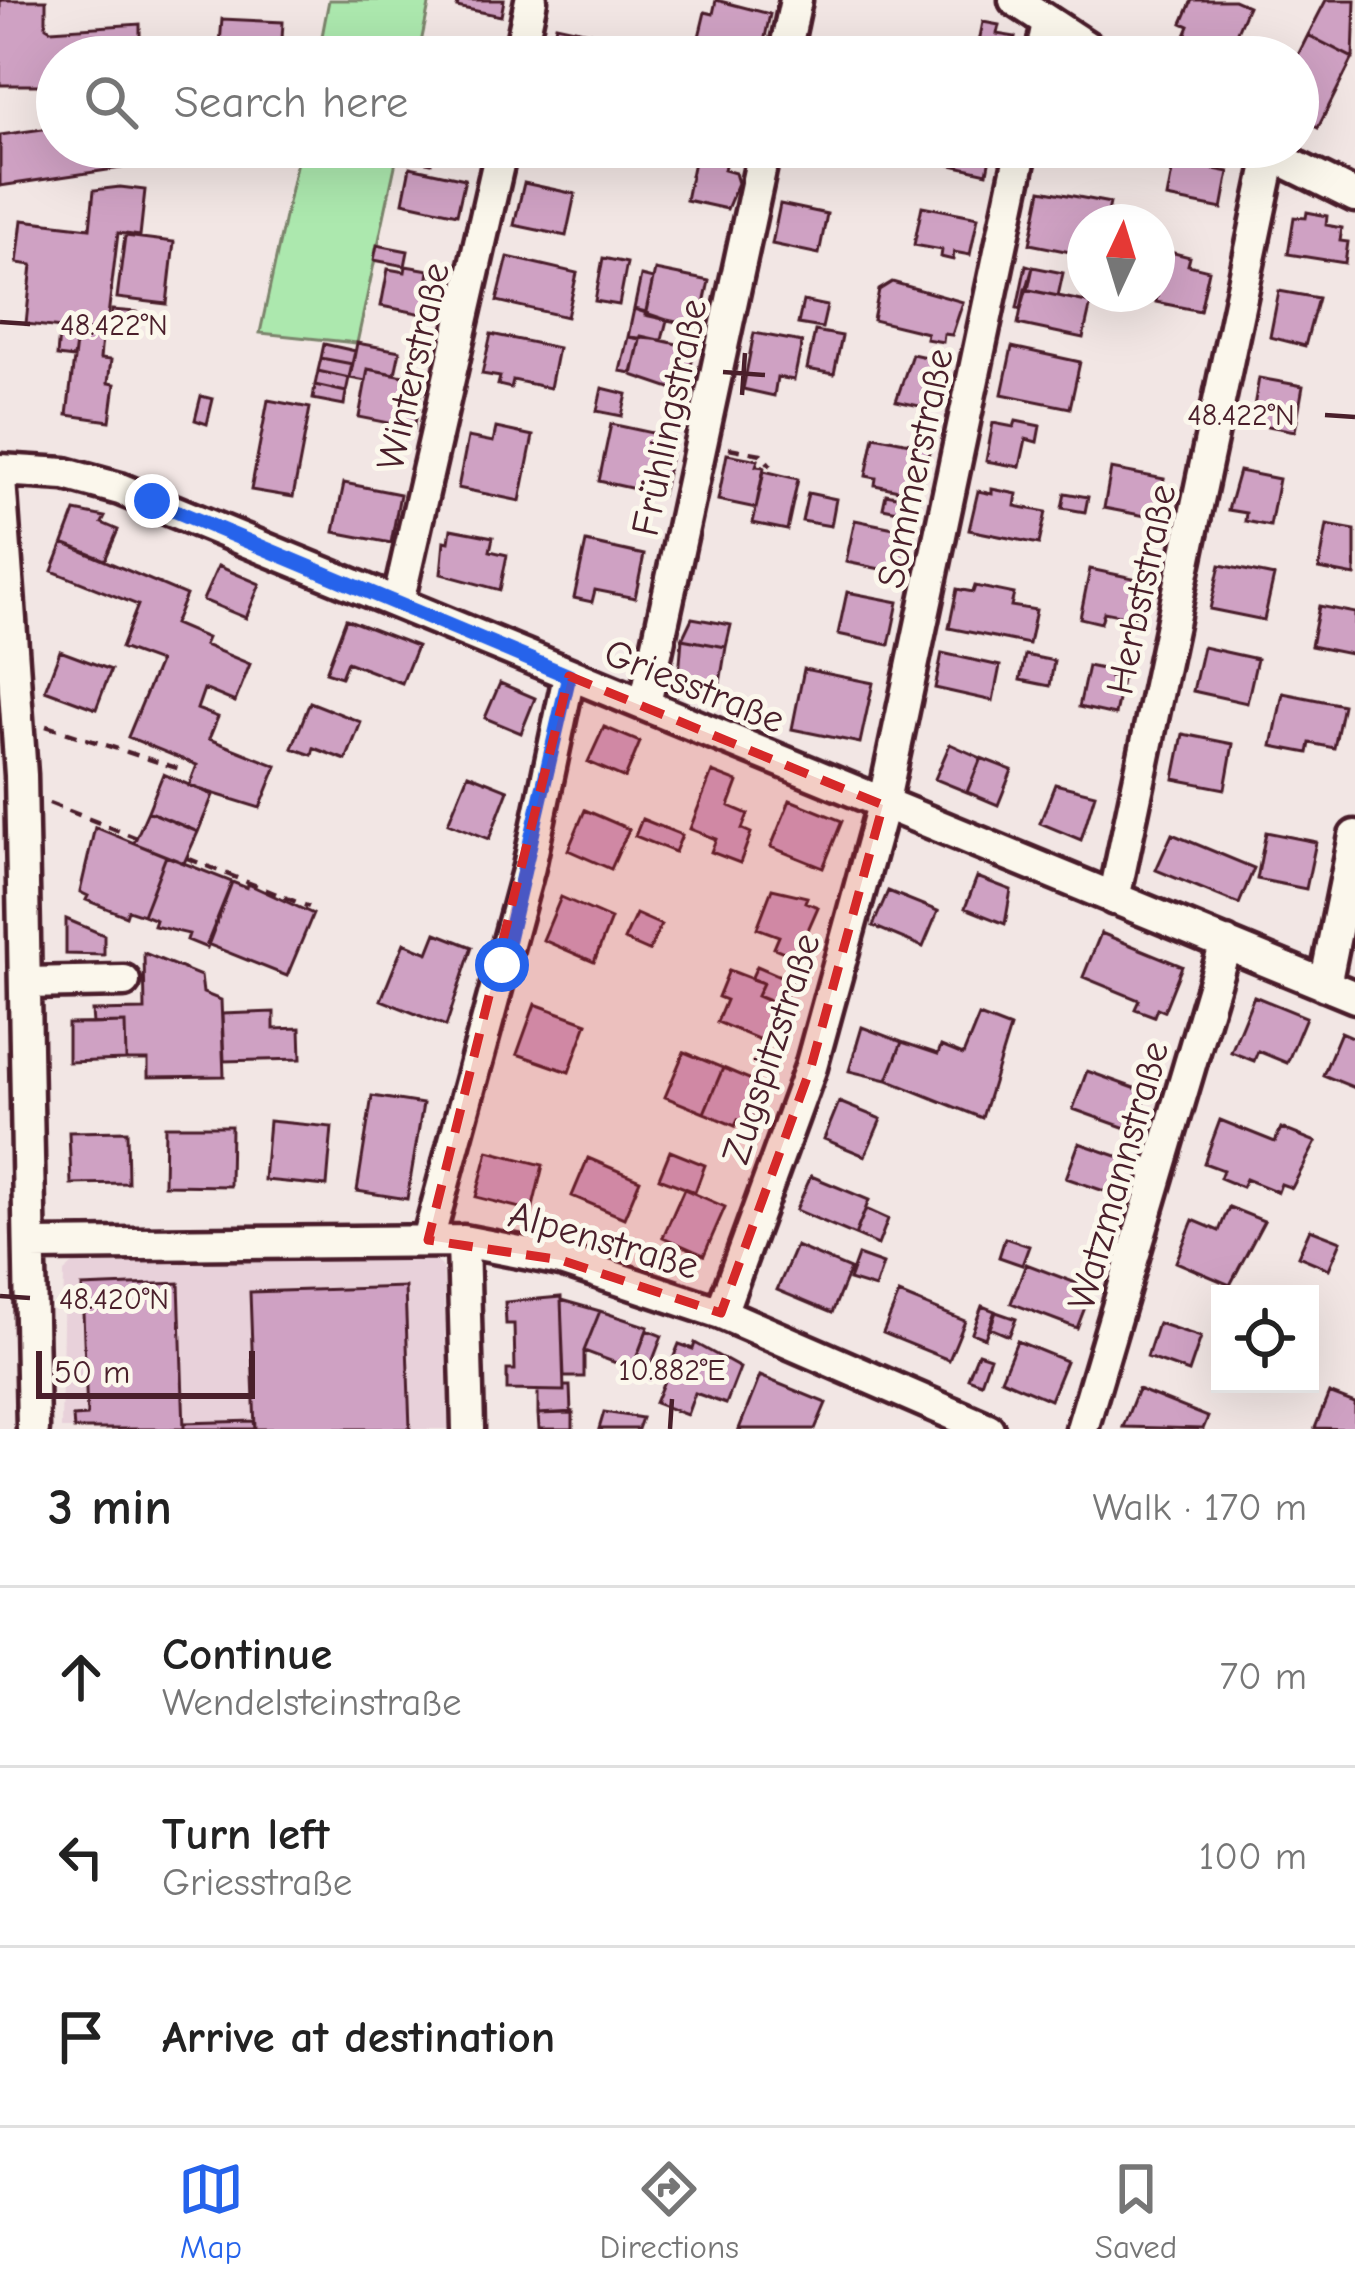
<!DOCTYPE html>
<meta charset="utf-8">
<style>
:root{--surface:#fff;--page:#f6f6f6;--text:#222;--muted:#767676;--line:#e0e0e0;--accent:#2563eb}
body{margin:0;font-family:"Comic Neue",sans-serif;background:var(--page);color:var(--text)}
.controls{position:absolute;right:36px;bottom:36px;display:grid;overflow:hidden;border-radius:0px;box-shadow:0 12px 48px #0002}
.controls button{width:108px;height:108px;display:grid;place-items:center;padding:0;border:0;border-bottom:3px solid var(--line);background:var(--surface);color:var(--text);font:60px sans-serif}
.compass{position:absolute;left:1067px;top:204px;width:108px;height:108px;border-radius:50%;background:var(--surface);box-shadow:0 12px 48px #0002;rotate:4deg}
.scale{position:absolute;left:36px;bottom:30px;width:219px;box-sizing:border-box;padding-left:12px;border:6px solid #4a1f2b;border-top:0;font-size:33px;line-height:42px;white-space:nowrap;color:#4a1f2b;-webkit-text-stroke:9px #fbf7ec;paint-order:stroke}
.stop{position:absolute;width:36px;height:36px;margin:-27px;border:9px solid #2563eb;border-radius:50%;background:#fff}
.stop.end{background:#2563eb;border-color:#fff;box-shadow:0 3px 12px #0008}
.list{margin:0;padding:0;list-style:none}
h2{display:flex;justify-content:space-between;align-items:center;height:156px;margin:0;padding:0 48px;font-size:51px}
h2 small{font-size:39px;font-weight:400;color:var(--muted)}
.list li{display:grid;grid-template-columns:78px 1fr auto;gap:36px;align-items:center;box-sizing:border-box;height:180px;padding:0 48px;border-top:3px solid var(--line)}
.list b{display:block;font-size:45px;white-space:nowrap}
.list p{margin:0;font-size:39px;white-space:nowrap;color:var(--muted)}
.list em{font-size:39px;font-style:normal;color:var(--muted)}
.icon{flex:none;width:66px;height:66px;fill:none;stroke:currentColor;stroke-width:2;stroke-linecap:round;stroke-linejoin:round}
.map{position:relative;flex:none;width:1355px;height:1429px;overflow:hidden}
.search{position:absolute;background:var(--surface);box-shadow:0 12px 48px #0002;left:36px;right:36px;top:36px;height:132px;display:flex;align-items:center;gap:30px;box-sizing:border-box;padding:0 42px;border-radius:66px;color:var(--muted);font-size:45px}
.sheet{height:696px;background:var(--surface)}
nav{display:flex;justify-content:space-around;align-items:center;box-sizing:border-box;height:168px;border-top:3px solid var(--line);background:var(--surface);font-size:33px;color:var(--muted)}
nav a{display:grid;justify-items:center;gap:6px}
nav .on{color:var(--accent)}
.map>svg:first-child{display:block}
.built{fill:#e8d1da}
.green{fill:#ace8ae;stroke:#7b846c;stroke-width:3}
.building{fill:#cfa1c3;stroke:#4a1f2b;stroke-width:3}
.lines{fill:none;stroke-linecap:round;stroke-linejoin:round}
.minor-casing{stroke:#4a1f2b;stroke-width:39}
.path{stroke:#4a1f2b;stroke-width:4.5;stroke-dasharray:12 9;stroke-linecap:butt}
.minor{stroke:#fbf7ec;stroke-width:30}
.route{stroke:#2563eb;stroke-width:15}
.marked{fill:#d62828;fill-opacity:0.2;stroke:#d62828;stroke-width:9;stroke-dasharray:24 15;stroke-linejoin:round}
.ticks{fill:none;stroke:#4a1f2b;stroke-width:4.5}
.labels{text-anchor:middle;stroke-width:10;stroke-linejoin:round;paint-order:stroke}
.street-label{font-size:39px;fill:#4a1f2b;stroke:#fbf7ec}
.ticks-label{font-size:30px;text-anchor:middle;fill:#4a1f2b;stroke:#fbf7ec;stroke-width:10;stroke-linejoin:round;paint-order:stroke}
</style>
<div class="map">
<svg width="1355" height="1429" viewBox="0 0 1355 1429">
<rect width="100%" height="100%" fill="#f2e6e4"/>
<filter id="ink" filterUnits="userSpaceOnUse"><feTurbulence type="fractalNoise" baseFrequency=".00833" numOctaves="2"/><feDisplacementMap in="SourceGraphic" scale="24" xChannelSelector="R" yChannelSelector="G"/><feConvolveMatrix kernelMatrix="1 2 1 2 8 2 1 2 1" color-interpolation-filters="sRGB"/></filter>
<g filter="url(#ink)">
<!-- built -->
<path class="built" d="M433,1259L443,1268L449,1429H61L64,1272L73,1264Z"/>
<!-- green -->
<path class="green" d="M329,0H430L418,57H318Z
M300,147H399L357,343L260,333Z"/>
<!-- building -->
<path class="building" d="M0,0H46V27L51,30L140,24V57H57V85H0Z
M504,0L501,16L457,7L459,0Z
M716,0L770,14L761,56L729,57L731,46L699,37L705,12L713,14Z
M1192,0H1234L1248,6L1226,57H1176L1189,26L1182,23Z
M1326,0H1355L1353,58L1308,35Z
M222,19L283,22L281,57H219Z
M983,22L999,25L997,34L1015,37L1011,57H976Z
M556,25L621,39L617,57H549Z
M1308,35L1353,58L1318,128L1298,118L1297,57Z
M57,127V147H117L121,168L0,186V135Z
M399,147L433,149L431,163L397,156Z
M697,147H729L724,170L735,173L738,183L727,209L686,200Z
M922,147H992L987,173L920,158Z
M1174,161L1229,172L1222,209L1167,198Z
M410,167L465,179L457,214L403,202Z
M524,183L575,194L566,236L514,225Z
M120,187L145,190L140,236L118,233L106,333L26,324L32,265L17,263L22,220L90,228L94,190Z
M1041,190L1110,203L1106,222H1085V255L1030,244Z
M780,204L827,214L819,254L772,244Z
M922,206L978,217L970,255L954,252L953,260L941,257L942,250L914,245Z
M1307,212L1327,216L1326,225L1342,228L1340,241L1348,242L1345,263L1288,254L1294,217L1306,218Z
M125,236L174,242L167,304L117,298Z
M377,245L408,251L405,266L374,260Z
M1166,251L1190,257L1188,265L1209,270L1200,311L1156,302Z
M508,257L577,273L567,317L497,301Z
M603,258L627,263L619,305L595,301Z
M1026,265L1033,267L1021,309L1017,308Z
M406,266L429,270L428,278L441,280L434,316L381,306L388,269L405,272Z
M1033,267L1063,273L1058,296L1028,290Z
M655,270L709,281L699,327L645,315Z
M641,276L653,279L646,312L634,309Z
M892,282L963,302L952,335L944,334L943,342L926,339L927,333L873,320L879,290Z
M1025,289L1091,303L1083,338L1018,324Z
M1279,291L1318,298L1305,346L1270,337Z
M803,301L827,306L822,328L798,324Z
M634,309L667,320L662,340L628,337Z
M112,310L137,312L134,336L110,333Z
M815,331L842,336L834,374L807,369Z
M59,333L77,335L74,358L57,356Z
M754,333L802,342L794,380L777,377L774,396L743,389Z
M491,334L558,348L550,388L513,380L511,388L498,385L500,377L482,374Z
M77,335L102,338L100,359L111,360L108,383L115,384L110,421L67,415Z
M641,336L695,348L685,393L632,375Z
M628,337L640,339L632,373L620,371Z
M357,343L400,351L395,374L368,369L366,381L350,378Z
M324,344L355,351L352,364L321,358Z
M1012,347L1080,362L1070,408L1002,394Z
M912,354L940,360L938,369L946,371L938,410L896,401Z
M321,358L352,364L349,378L318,371Z
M368,369L424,380L414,428L359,417Z
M318,371L349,378L346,392L315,385Z
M1259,378L1303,386L1295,431L1251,423Z
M315,385L346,392L344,405L313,399Z
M602,388L627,394L622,416L597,411Z
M201,396L213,399L207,424L195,420Z
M268,400L310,408L293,497L251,490Z
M1016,421L1040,426L1037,442L1026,439L1020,467L986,461L993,423L1014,427Z
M611,424L675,438L662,495L599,481Z
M496,428L533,436L520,501L458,488L468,437L493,442Z
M874,436L930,447L921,487L910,484L908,492L875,485L876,478L866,476Z
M727,454L758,460L756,466L764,467L756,508L718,500Z
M1111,469L1164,479L1156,518L1104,508Z
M764,471L798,479L787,530L753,523Z
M1239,471L1279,479L1270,526L1245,521L1246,513L1228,510Z
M344,483L400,494L391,543L334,532Z
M992,489L1017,494L1015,506L1046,512L1039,544L969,530L978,491L992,494Z
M808,493L836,499L831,526L802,521Z
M1065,493L1088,497L1085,512L1062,508Z
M886,494L911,499L908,513L883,508Z
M75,511L105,517L102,523L118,530L105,560L63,543Z
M855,520L913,532L905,574L846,562Z
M1327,525L1355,530V576L1319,569Z
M451,529L493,537L490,551L507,555L500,590L441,574L444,541L449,542Z
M586,542L644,555L635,598L595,590L592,602L574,598Z
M63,543L186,595L174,624L207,638L204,645L250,664L235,702L204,689L197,709L218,717L209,739L277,766L260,808L189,786L197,765L128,737L159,662L121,648L138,605L52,571Z
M1220,565L1274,576L1264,620L1210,609Z
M218,566L260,584L246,618L203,600Z
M1090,569L1142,580L1134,618L1104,612L1101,623L1080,618Z
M975,586L1014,594L1011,606L1036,610L1029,644L949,628L957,589L973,592Z
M847,592L898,602L889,645L838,634Z
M1319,606L1355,613V655L1311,646Z
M692,618L731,625L726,647L682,639Z
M346,619L417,646L402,683L347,662L341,677L326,672Z
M682,639L726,647L720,683L679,675Z
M1203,647L1257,659L1247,703L1193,691Z
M60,651L111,670L96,709L45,690Z
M942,653L1000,666L993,701L935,688Z
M1025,655L1054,661L1050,686L1020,680Z
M1088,666L1112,671L1110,678L1122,680L1115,715L1079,707Z
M804,669L873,683L860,743L792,729Z
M500,683L535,698L521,733L485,718Z
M1283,693L1343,705L1334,748L1310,743L1308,753L1272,746Z
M310,702L361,722L346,760L314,748L312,755L292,748Z
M604,727L640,742L625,778L588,762Z
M1183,734L1233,744L1225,789L1174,779Z
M950,744L981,758L967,792L935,779Z
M981,758L1012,770L998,805L967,792Z
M712,772L738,782L729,806L748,814L742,829L751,833L740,863L711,852L716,839L690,829Z
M163,774L213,795L198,832L148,811Z
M468,774L508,790L489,839L448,823Z
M1055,784L1095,794L1081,840L1040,823Z
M790,800L842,821L823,868L771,847Z
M585,810L629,829L611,869L568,850Z
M148,811L198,832L184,863L134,843Z
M642,819L682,835L675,852L635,836Z
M95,827L166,856L143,915L128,910L126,916L86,900L88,896L80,892Z
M1266,832L1316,842L1306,889L1257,879Z
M1172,834L1254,868L1239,904L1156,870Z
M166,856L232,882L207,948L187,940L189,934L154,926L156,920L143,915Z
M977,877L1011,890L1005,924L965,908Z
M232,882L247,888L248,884L313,914L287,976L207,944Z
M772,889L807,897L805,902L818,907L796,957L774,948L779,936L757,928Z
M888,891L938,911L923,947L873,926Z
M561,897L611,919L594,962L543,940Z
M636,914L661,925L649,951L624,940Z
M66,919L104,935V955L66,954Z
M436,933L472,947L446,1026L381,1000L404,943L428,953Z
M1101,933L1182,966L1164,1011L1157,1008L1154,1016L1135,1009L1139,1000L1083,977Z
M144,953L201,976L203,993L221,1000L224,1076L148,1077V1060H126L125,1023L93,1024L92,1011L145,1010Z
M757,966L792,981L782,1006L757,996L763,983L751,979Z
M729,970L763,983L757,996L785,1008L770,1044L717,1022L726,1000L718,997Z
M1254,996L1306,1017L1287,1063L1258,1051L1254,1061L1231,1052Z
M535,1004L587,1023L569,1072L517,1054Z
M274,1012V1029L300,1028L301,1059L224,1061L222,1014Z
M979,1016L1010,1028L982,1118L887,1080L902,1042L938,1054L941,1046L963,1055Z
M125,1023L126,1060L68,1062V1024Z
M862,1027L902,1042L887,1080L849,1071Z
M1341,1032L1355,1038V1088L1323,1075Z
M684,1052L723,1068L704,1113L665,1097Z
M723,1068L766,1086L750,1125L738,1120L735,1126L704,1113Z
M1087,1071L1148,1093L1134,1131L1073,1109Z
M372,1096L423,1104L407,1199L357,1191Z
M839,1102L881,1119L865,1156L824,1139Z
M1220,1120L1275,1142L1281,1128L1316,1142L1292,1188L1281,1184L1278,1192L1246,1179L1242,1187L1220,1178L1223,1170L1204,1163Z
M269,1121L332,1127L327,1186L264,1180Z
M165,1126H231L230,1186L164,1185Z
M127,1131L128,1183L71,1184L69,1132Z
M1079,1143L1128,1160L1116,1195L1066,1178Z
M488,1151L543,1165L532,1211L476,1197Z
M670,1151L705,1165L695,1192L659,1178Z
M588,1158L640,1180L624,1218L572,1196Z
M811,1176L869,1200L855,1235L796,1210Z
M684,1189L725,1207L704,1255L663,1237Z
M1229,1207L1264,1221L1230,1285L1176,1262L1193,1220L1219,1231Z
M866,1209L888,1219L878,1245L855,1235Z
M1310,1229L1341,1241L1329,1269L1298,1256Z
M1005,1238L1029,1246L1022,1265L999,1257Z
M796,1246L850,1269L832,1313L777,1290Z
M858,1255L883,1264L875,1288L849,1280Z
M1026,1264L1092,1289L1077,1328L1011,1303Z
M179,1283L184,1429H74L73,1417L87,1416L82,1287Z
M405,1287L410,1429H255L250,1292Z
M899,1294L965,1321L949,1360L883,1333Z
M561,1297L564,1391L507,1390V1370H515L514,1324H506L505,1302Z
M561,1300L600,1311L584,1351V1377H564Z
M982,1306L995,1311L985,1338L972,1333Z
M600,1311L648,1327L632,1369L584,1351Z
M996,1312L1016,1319L1009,1336L990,1328Z
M1158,1323L1201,1337L1189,1372L1147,1357Z
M647,1330L662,1336L651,1365L636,1359Z
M1017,1341L1066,1361L1050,1400L1001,1379Z
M695,1343L740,1368L726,1404L695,1393L687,1415L655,1403L679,1344L693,1349Z
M978,1353L990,1357L981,1383L968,1378Z
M760,1376L826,1403L815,1429H739Z
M564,1386H570L571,1413L538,1414V1391H564Z
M1138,1389L1208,1417L1203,1429L1123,1427Z
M1329,1393L1355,1403V1429L1315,1428Z
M573,1412V1429H539L538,1414Z
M604,1412L642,1418L638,1429H599Z
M254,1421L255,1429H184V1423Z"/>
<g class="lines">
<defs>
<path id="minor" d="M1015,0L1102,57
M519,57L531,0
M784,57L796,0
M1041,57L1048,23
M1256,147L1355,196
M0,470L65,474L120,489L1355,997
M0,479L21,775L33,1429
M398,602L502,147
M645,704L765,147
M1114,899L1271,155
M25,983L124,981
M1325,985L1355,836
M428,1240L529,867L569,676
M463,1241L468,1429
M31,1245L463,1241L561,1260L721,1313L988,1429
M721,1313L811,1067L883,805L1022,147
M1082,1429L1226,943"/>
</defs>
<!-- minor casing -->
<use href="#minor" class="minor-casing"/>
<!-- path -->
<path class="path" d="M729,448L761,454L771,466
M46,726L183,770
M49,803L137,838
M187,858L309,907"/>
<!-- minor -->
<use href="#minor" class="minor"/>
</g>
</g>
<g class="lines" filter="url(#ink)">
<!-- route -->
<path class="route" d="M152,501L569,676L502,965"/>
</g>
<!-- marked area -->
<path class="marked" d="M569,676L883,805L811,1067L721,1313L561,1260L428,1240Z"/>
<!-- ticks -->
<path class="ticks" d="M0,322L30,324M723,372L765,375M742,395L745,353M1325,415L1355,417M0,1296L30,1298M670,1429L672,1399"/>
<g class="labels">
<!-- street labels -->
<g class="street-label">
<text transform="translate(412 366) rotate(-77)" y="14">Winterstraße</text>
<text transform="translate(668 417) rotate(-78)" y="14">Frühlingstraße</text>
<text transform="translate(914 468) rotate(-78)" y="14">Sommerstraße</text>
<text transform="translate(1140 589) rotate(-78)" y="14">Herbststraße</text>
<text transform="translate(695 685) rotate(22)" y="14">Griesstraße</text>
<text transform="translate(770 1048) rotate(-72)" y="14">Zugspitzstraße</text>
<text transform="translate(1117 1175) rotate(-74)" y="14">Watzmannstraße</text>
<text transform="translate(604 1239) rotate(16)" y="14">Alpenstraße</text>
</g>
</g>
<g class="ticks-label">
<text x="114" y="335">48.422°N</text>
<text x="1241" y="425">48.422°N</text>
<text x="114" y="1309">48.420°N</text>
<text x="672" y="1380">10.882°E</text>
</g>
</svg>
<div class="controls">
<button><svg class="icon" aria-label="locate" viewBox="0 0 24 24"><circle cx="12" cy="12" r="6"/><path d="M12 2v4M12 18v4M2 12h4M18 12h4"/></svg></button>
</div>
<svg class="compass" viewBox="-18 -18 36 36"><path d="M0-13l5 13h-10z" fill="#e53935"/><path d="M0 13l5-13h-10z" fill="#767676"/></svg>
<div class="scale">50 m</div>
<div class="stop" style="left:502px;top:965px"></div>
<div class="stop end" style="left:152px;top:501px"></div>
<div class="search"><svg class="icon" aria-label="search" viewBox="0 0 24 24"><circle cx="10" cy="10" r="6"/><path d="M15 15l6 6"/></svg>Search here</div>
</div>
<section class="sheet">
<h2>3 min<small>Walk · 170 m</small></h2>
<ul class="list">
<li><svg class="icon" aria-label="ahead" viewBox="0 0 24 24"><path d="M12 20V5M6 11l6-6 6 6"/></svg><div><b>Continue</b><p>Wendelsteinstraße</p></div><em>70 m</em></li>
<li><svg class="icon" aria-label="left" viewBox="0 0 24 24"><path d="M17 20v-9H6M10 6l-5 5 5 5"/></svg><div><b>Turn left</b><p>Griesstraße</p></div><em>100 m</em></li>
<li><svg class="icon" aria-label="arrive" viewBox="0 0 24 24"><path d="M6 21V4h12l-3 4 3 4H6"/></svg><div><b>Arrive at destination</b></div></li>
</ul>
</section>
<nav>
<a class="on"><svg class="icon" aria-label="map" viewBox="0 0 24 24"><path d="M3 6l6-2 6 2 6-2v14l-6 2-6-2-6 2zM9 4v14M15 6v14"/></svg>Map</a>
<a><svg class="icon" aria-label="directions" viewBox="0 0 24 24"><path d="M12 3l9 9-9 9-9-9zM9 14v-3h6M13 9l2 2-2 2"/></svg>Directions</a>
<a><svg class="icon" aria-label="saved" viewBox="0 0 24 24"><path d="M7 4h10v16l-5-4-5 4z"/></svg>Saved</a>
</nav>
